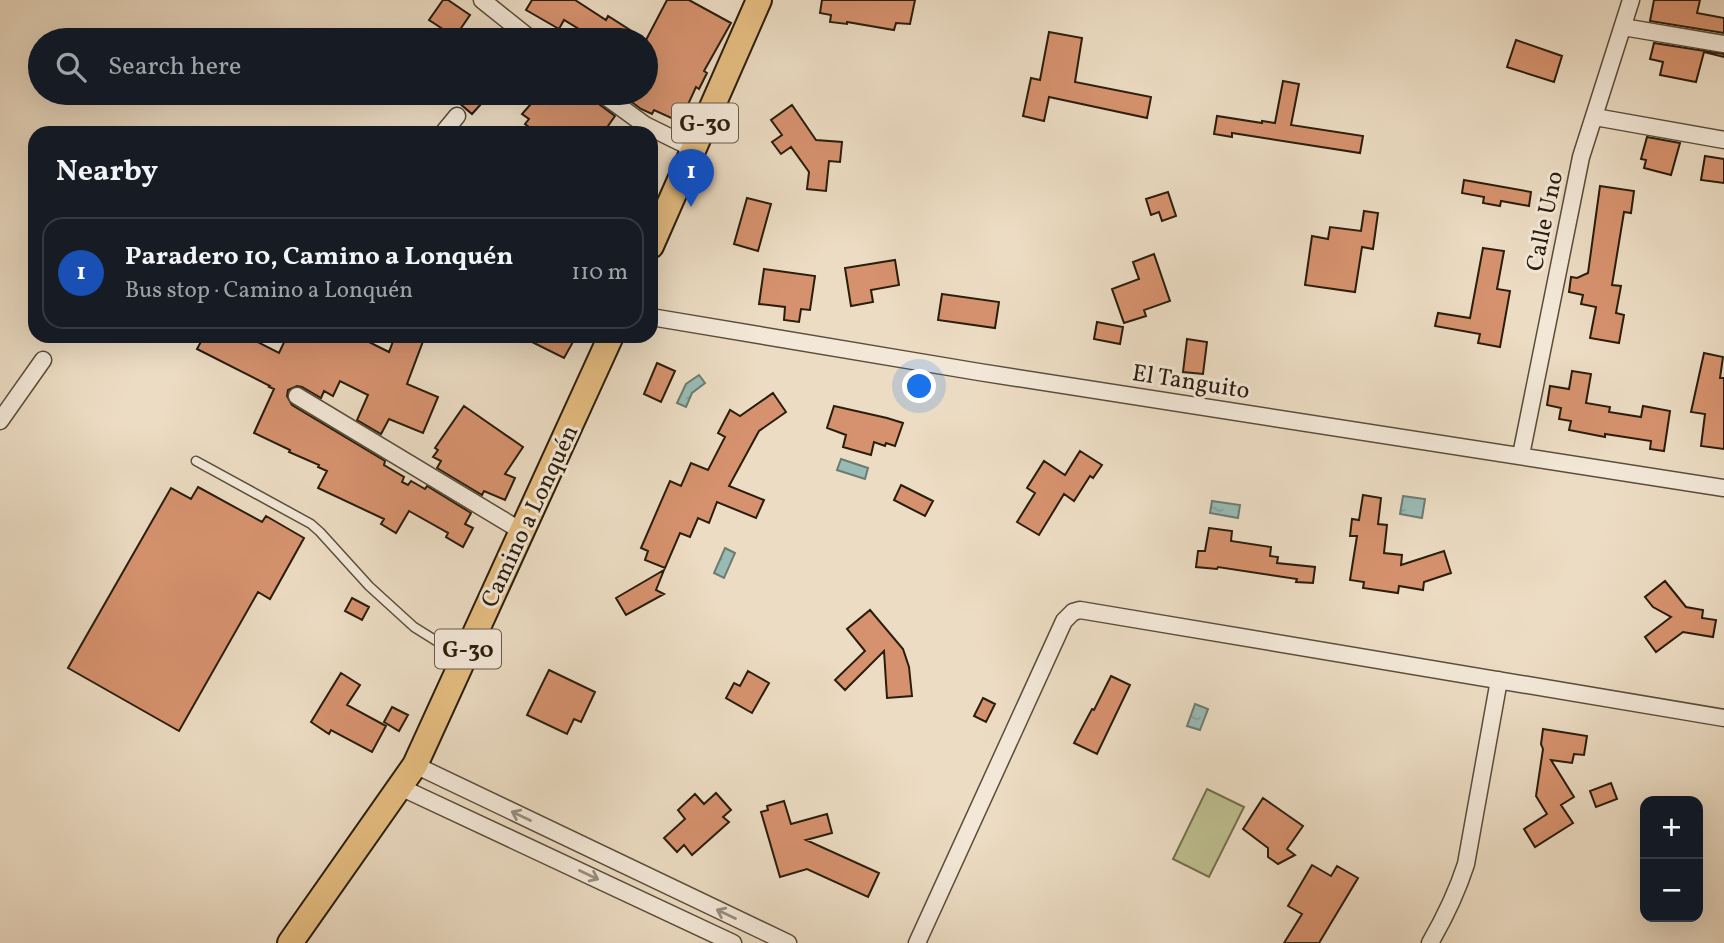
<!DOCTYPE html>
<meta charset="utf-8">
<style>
:root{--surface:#171b24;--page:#242831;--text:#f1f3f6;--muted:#9ea1a6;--line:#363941;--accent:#db2777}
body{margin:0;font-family:Vollkorn,serif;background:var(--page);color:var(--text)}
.controls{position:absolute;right:21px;bottom:21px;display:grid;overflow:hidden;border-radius:14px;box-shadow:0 7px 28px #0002}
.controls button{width:63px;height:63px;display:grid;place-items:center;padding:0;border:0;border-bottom:2px solid var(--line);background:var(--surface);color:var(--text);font:35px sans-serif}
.you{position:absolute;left:920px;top:387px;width:24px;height:24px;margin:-18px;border:5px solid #fff;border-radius:50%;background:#1a73e8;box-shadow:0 0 0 10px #1a73e833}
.badge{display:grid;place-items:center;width:46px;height:46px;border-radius:50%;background:var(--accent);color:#fff;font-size:23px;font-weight:700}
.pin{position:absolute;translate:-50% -58px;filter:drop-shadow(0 2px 4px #0008)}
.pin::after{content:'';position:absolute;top:37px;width:24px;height:21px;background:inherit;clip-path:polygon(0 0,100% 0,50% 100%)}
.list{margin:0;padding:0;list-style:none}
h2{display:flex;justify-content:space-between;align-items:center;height:91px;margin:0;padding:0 28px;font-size:30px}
h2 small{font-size:23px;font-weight:400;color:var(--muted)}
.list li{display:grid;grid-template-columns:46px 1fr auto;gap:21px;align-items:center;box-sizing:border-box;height:112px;margin:0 14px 14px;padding:0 14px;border:2px solid var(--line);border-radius:21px}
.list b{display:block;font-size:26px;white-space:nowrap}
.list p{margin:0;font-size:23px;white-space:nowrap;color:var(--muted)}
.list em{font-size:23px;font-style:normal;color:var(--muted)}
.icon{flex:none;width:38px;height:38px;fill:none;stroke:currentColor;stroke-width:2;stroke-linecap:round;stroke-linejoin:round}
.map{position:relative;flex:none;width:1724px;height:943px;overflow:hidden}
.search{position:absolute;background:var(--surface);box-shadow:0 7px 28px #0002;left:28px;top:28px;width:630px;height:77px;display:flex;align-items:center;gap:18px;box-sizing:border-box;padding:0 24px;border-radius:38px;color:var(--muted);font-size:26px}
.panel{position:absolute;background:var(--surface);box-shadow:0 7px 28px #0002;left:28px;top:126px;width:630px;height:217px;border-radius:21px}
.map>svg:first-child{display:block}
.pitch{fill:#bebf8f;stroke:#746e4e;stroke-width:2}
.water{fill:url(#water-ripples);stroke:#6c7c72;stroke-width:2}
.building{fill:#d6926e;stroke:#291d0d;stroke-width:2}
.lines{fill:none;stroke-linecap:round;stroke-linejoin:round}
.lane-casing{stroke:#5a4d3a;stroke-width:11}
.street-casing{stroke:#5a4d3a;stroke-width:19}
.primary-casing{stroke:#291d0d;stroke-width:28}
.lane{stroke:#f3e8d8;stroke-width:8}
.street{stroke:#f3e8d8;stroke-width:16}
.primary{stroke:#e6be82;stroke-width:24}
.oneway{stroke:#988d7d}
.labels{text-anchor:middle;stroke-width:6;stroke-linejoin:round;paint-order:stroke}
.shield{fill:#f3e8d8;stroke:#665a4a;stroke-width:2}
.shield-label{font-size:23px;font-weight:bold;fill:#291d0d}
.street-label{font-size:24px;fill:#291d0d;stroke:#f3e8d8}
</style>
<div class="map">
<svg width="1724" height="943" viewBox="0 0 1724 943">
<defs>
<pattern id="water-ripples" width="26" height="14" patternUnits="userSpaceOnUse" patternTransform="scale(1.75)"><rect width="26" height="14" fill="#99bbb6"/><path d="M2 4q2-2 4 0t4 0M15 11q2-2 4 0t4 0" fill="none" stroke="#84a09b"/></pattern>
</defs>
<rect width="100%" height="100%" fill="#ecdcc3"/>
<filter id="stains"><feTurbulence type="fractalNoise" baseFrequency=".00286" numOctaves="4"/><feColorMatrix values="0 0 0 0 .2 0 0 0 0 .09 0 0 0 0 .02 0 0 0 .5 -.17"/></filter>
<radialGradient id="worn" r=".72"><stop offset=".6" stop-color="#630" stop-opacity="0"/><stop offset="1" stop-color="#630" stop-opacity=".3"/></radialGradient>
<!-- pitch -->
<path class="pitch" d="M1207,789L1244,807L1209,877L1173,859Z"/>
<!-- water -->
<path class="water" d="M699,375L705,383L692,393L686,407L677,403L686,384Z
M841,459L868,468L865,479L837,470Z
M1403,496L1425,499L1422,518L1400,514Z
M1212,501L1240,505L1238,518L1210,513Z
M725,548L735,553L724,578L714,573Z
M1195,704L1208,709L1200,730L1187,726Z"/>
<!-- building -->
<path class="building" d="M443,0H448L470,15L455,37L429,20Z
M532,0H575L606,20L608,16L646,40L667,0H689L731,23L704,71L707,73L699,89L696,87L680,122L654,110L652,114L641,109L629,100L632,93H646V40H597L564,20L559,29L526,10Z
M822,0H915L910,24L896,23L894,30L847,22V24L830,22L831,15L820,13Z
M1654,0H1700L1697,13L1724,18V33L1650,21Z
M1049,32L1082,38L1075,82L1151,97L1147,118L1049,97L1044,121L1023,116L1031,78L1040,80Z
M1516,40L1562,56L1554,82L1507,67Z
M1654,43L1724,54V57L1704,52L1696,82L1660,75L1663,62L1650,59Z
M1283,81L1299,84L1291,125L1363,136L1360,153L1232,133V137L1214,134L1217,116L1262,123V121L1275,123Z
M465,93H491L472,114L458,102Z
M516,93H577L589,103L592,99L615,116L603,133H537L525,124L529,119L522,114L530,105Z
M792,105L816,140L842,142L840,162L829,161L826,191L807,189L809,172L791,147L781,154L772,142L782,135L771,120Z
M1647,137L1680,143L1671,175L1644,168L1646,160L1641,159Z
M1705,156L1724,159V183L1701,180Z
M1464,180L1531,192L1529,206L1501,201L1500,206L1483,203L1484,197L1462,193Z
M1600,186L1634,191L1631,213L1624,212L1612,285L1621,286L1616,313L1624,315L1619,343L1590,338L1596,307L1581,304L1583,295L1569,292L1571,277L1577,278L1588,273Z
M1168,192L1176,216L1162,221L1159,212L1151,215L1146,199Z
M747,198L771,204L758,251L734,244Z
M1364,211L1378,213L1373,249L1362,247L1355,292L1305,285L1312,236L1328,239L1330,227L1361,231Z
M1483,248L1504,251L1497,289L1510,291L1500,347L1478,343L1480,334L1435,326L1438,313L1470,318Z
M1154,254L1170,301L1144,310L1146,316L1124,323L1112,289L1139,279L1133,262Z
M895,260L899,285L871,290L873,302L851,306L845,268Z
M764,269L815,276L810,310L801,309L799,322L784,320L785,307L759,304Z
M942,294L999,302L995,328L938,320Z
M1097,322L1123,327L1120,344L1094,339Z
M204,336H246L279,353L287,336H357L389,352L395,336H425L407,384L438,397L423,433L389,419L381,434L357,420L368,395L340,381L333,396L324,391L321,398L302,387L297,386L288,390L287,396L292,405L385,461L384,465L404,477L402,482L408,485L411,481L425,489L427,486L471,513L465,524L473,528L463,547L446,537L448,533L409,511L396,533L381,524L384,519L318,488L327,471L318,467L319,465L289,452L290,450L254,433L274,389L269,387L270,386L197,349Z
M520,336H562L573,342L564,358Z
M1187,339L1207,342L1203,374L1183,372Z
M1704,353L1723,357L1720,378H1724V449L1701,446L1705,414L1691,412Z
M657,363L675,371L661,402L644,394Z
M1572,371L1591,374L1586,403L1610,407L1609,412L1641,417L1643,406L1670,411L1664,451L1650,449L1651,441L1605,434V437L1569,430L1571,421L1559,419L1561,408L1547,405L1550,386L1569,389Z
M773,393L786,412L759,431L729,486L764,500L756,518L717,502L709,523L698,518L690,537L680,533L665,568L645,560L648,551L641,548L670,481L681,486L691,463L708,470L725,437L718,433L730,410L740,416Z
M464,406L523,447L505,474L515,478L505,500L484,491L482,495L437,468L441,461L433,457L438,450L435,448Z
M834,406L887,418L903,423L895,446L886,443L885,446L874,442L871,455L843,447L846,435L827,428Z
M1080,451L1102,465L1093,478L1090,476L1074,501L1064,494L1039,535L1017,522L1035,493L1027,488L1044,461L1065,475Z
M901,485L933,501L925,516L894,500Z
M198,487L262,522L266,516L304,538L270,599L258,592L179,731L68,668L171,488L191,499Z
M1363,495L1381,498L1378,524L1387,525L1384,553L1402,555L1401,565L1444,551L1451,573L1424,582L1423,590L1399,586L1398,593L1363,588L1364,582L1350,580L1357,536H1350L1352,519L1359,520Z
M1209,528L1232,531L1231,541L1271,547L1270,556L1278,557L1277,563L1315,567L1313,583L1296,582L1297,579L1218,567L1217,569L1196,567L1198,551H1205Z
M664,570L656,590L664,594L626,615L616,598Z
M1665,581L1686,607L1703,610L1702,618L1716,620L1713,637L1683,632L1656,652L1645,637L1671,617L1653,607L1645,597Z
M352,598L369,607L362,620L345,611Z
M870,610L903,649L909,667L912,696L887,698L884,651L845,690L835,680L865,651L847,629Z
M549,670L595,692L581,722L574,719L567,734L527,715Z
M748,671L769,683L752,713L726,698L734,683L740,686Z
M341,673L360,685L347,705L386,726L372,752L331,730L329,734L311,722Z
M1111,676L1130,685L1097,754L1074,743L1092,709L1094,710Z
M983,698L995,704L986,722L974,716Z
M392,707L408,715L399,731L384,722Z
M1543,729L1587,736L1584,755L1574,754L1572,763L1551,760L1574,797L1561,805L1573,823L1535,847L1524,829L1547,814L1536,796L1543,749L1541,744Z
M1611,783L1617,799L1596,807L1590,791Z
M716,793L731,810L723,817L729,822L692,855L684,845L677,852L664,838L685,819L678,810L695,794L704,804Z
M1263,798L1303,826L1287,849L1295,855L1278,864L1268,857V848L1243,829Z
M784,801L791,824L827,814L832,833L806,840L879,873L868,897L807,869L780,877L761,812L768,810L767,806Z
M1312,865L1331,876L1337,866L1358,878L1319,943H1284L1302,914L1288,906Z"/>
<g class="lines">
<defs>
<path id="lane" d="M196,461L311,524L320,532L369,586L414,627L462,657"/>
<path id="street" d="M482,0L532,40
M1623,27L1724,44
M601,93L645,125L694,149
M1595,117L1724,140
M443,133L457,116
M651,317L979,372L1724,488
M297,396L523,532
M0,421L43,360
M1521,455L1581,157L1631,0
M415,765L788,943
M400,787L733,943
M917,943L1064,621L1073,612L1080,610L1724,718
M1430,943C1445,917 1457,892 1466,864L1499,680"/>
<path id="primary" d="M651,246L759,0
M290,943L415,765L611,336"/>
</defs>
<!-- lane casing -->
<use href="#lane" class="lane-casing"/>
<!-- street casing -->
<use href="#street" class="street-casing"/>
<!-- primary casing -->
<use href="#primary" class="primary-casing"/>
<!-- lane -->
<use href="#lane" class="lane"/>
<!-- street -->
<use href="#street" class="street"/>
<!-- primary -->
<use href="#primary" class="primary"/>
</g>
<!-- one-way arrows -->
<defs><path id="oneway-shaft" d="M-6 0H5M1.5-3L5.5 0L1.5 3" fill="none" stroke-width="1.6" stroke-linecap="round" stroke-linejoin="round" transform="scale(1.75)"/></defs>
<g class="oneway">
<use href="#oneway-shaft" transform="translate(521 816) rotate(-155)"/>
<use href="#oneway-shaft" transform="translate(589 875) rotate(25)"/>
<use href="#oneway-shaft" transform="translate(726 914) rotate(-155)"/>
</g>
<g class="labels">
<!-- shield labels -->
<g class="shield">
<rect x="672" y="103.5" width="66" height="39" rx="5"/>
<rect x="435" y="629.5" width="66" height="39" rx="5"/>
</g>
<g class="shield-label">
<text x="705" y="131">G-30</text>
<text x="468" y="657">G-30</text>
</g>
<!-- street labels -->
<g class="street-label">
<text transform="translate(1544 221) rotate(-78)" y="8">Calle Uno</text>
<text transform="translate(1191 381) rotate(9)" y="8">El Tanguito</text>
<text transform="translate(529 516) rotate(-65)" y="8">Camino a Lonquén</text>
</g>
</g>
<rect width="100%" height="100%" filter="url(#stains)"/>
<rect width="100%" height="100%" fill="url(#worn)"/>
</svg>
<div class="controls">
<button>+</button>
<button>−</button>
</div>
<div class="you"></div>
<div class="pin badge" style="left:691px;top:207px;background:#1a4fb4">1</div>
<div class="search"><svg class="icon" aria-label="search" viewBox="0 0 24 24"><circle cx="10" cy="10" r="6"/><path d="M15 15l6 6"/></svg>Search here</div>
<section class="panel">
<h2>Nearby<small></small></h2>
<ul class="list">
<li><span class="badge" style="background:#1a4fb4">1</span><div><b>Paradero 10, Camino a Lonquén</b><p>Bus stop · Camino a Lonquén</p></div><em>110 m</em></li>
</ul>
</section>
</div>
